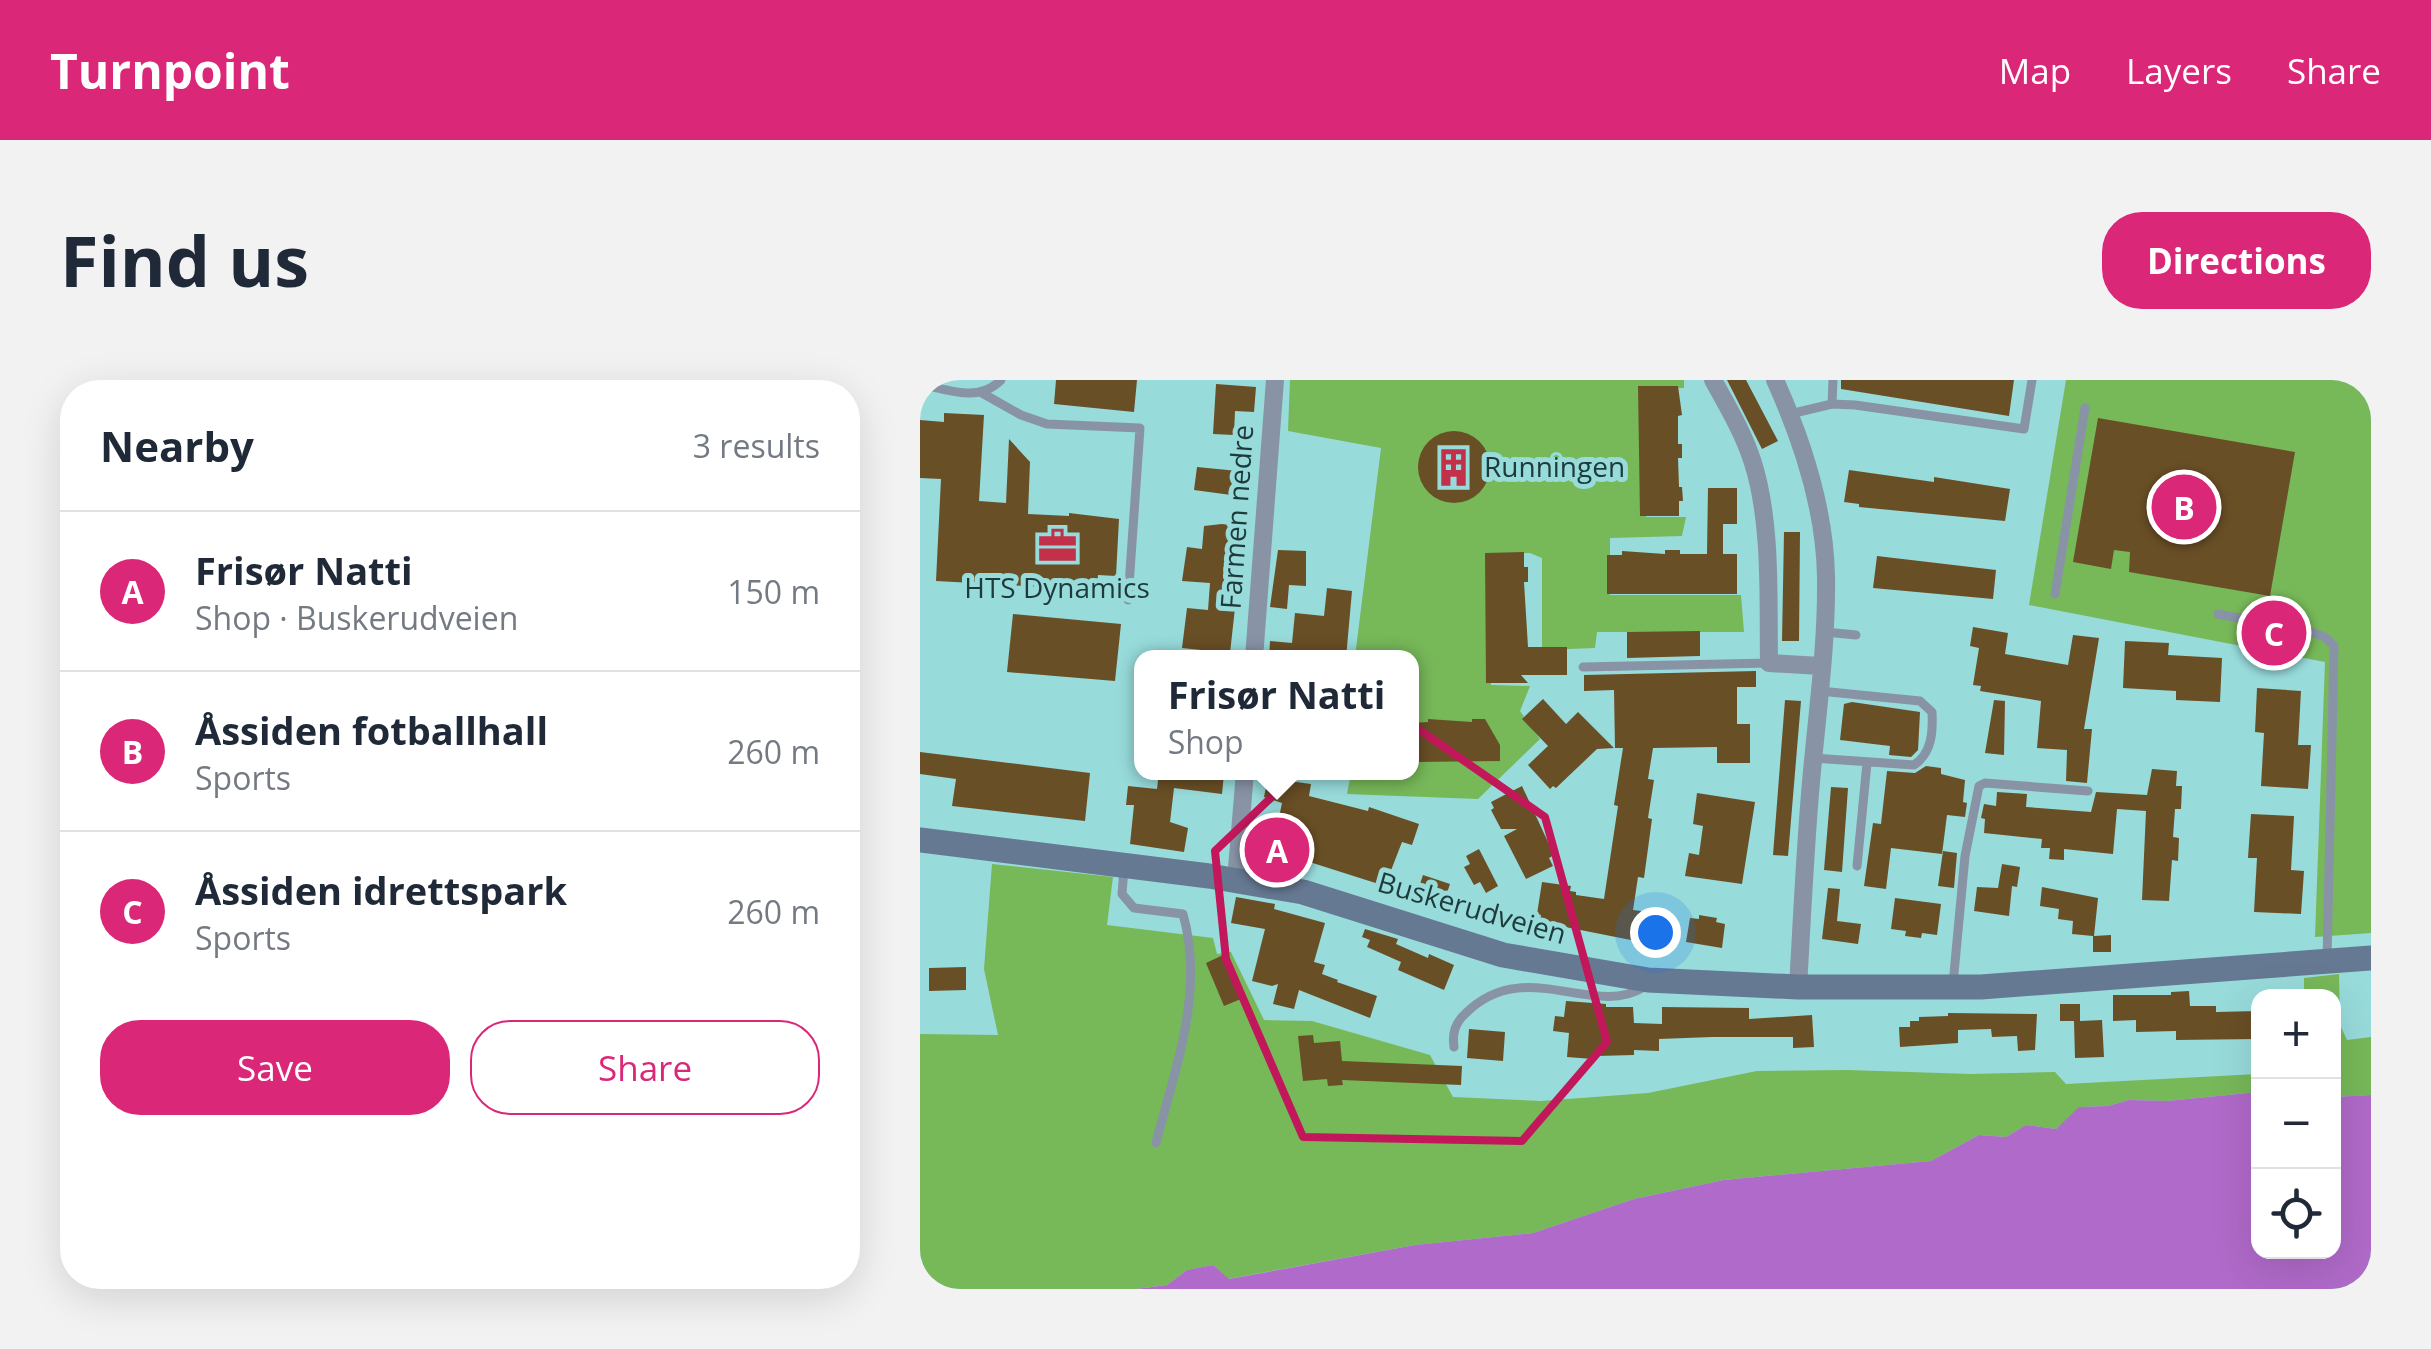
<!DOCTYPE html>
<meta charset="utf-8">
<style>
:root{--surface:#fff;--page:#f2f2f3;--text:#1f2937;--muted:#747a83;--line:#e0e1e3;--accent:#db2777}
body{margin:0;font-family:"Open Sans",sans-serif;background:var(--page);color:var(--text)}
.controls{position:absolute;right:30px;bottom:30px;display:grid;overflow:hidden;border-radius:20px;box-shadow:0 10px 40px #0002}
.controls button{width:90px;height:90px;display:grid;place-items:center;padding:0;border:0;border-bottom:2px solid var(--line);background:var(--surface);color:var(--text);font:50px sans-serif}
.you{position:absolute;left:735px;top:552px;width:35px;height:35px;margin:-25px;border:8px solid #fff;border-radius:50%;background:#1a73e8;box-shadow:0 0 0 15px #1a73e833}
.badge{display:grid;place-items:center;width:65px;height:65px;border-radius:50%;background:var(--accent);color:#fff;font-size:32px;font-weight:700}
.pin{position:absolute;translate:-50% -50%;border:5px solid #fff;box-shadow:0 2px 10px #0006}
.popup{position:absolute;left:214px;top:270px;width:285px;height:130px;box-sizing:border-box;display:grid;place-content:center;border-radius:20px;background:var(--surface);filter:drop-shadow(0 2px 8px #0005);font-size:32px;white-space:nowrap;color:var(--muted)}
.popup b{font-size:38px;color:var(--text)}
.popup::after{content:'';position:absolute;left:50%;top:100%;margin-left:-20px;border:20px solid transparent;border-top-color:var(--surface)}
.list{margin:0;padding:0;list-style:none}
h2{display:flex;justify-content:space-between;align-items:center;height:130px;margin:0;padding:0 40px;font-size:42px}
h2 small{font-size:32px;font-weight:400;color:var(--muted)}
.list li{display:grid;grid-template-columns:65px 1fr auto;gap:30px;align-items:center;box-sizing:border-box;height:160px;padding:0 40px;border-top:2px solid var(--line)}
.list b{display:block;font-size:38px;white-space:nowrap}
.list p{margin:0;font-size:32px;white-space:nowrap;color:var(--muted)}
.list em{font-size:32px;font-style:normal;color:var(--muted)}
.actions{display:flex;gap:20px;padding:30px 40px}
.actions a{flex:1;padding:22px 0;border:2px solid var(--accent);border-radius:40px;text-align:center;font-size:35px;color:var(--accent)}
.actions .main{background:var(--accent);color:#fff}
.icon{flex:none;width:55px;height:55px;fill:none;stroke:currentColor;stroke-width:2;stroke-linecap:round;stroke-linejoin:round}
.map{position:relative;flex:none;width:1451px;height:909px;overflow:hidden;border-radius:40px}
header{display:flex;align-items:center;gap:60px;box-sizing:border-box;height:140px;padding:0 50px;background:var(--accent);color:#fff}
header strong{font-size:48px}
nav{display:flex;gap:55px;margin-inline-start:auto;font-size:35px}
.intro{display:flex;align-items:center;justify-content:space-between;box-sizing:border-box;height:240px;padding:0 60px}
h1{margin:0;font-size:70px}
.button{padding:25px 45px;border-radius:40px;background:var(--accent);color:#fff;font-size:35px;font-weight:700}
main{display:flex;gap:60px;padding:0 60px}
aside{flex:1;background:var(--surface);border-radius:40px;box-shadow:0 10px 40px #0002}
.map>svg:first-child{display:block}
.green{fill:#77b859}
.water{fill:#b06ac9}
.building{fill:#694f26}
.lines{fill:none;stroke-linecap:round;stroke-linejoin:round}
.service{stroke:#8894a6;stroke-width:9}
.minor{stroke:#8894a6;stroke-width:18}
.secondary{stroke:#667992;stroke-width:25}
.marked{fill:none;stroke:#c2185b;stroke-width:8;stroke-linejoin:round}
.labels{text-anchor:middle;stroke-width:10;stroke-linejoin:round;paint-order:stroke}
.poi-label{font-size:28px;fill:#1e3a3a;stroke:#98dbdb;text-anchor:start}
.street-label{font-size:28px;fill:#1e3a3a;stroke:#98dbdb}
</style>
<header>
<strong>Turnpoint</strong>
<nav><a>Map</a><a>Layers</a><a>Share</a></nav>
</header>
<div class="intro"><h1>Find us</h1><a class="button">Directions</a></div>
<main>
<aside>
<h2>Nearby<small>3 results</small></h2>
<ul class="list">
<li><span class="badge">A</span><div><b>Frisør Natti</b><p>Shop · Buskerudveien</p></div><em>150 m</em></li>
<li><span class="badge">B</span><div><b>Åssiden fotballhall</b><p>Sports</p></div><em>260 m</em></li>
<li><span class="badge">C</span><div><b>Åssiden idrettspark</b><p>Sports</p></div><em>260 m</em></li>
</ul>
<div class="actions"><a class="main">Save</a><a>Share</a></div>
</aside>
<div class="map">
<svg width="1451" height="909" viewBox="0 0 1451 909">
<rect width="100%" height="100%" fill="#98dbdb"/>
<!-- green -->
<path class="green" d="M370,0H764V8L725,9L726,137H766L762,156L690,158V215H821L824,252H677L675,268L622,270V178L610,173H571V305L610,306L600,331L620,359L558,419L427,414L431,393L492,392V278L435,277L461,68L368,51Z
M1146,0H1451V553L1395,557L1405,282L1109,225Z
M72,484L193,497L187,545L293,558L297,574L311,572L344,640L392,641L510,675L533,717L621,721L728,713L837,691L927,690L1051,694L1135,692L1146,704L1338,694V712L1247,721L1209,720L1188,726L1160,727L1136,749L1106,745L1086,757L1059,755L1011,781L804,800L714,819L613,853L495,865L308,899L293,885L267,890L247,905L216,909H0V654L78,655L64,589Z
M1419,594L1420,645L1427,660L1451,657V715L1414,717V616H1384V598Z"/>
<!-- water -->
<path class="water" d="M1338,712V872H1414V717L1451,715V909H216L247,905L267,890L293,885L309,899L495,865L613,853L714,819L804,800L1011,781L1059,755L1086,757L1106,745L1136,749L1159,727L1188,726L1209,720L1247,721Z"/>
<!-- building -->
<path class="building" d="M136,0H217L214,32L134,24Z
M807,0H826L858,61L842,69Z
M921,0H1094L1089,36L921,9Z
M296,4L336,7L334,32L315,31L314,55L293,54Z
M718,6H758L762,35L758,36V64H762V78H758L759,107H762L763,121H759V136H720Z
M24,33L64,35L59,121L86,123L89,59L110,82L108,134L149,136V133L199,139L196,196L178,195L177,210L16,201L21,99L0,98V40L24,42Z
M1178,38L1375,72L1350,216L1209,192L1210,172L1194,170L1191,189L1153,182Z
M498 87a36 36 0 1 1 72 0a36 36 0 1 1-72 0Z
M277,87L328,92L326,117L274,110Z
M929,90L1014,102V97L1090,109L1085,141L939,127V124L924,122Z
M788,108H817V144H803V174H817V214H687V175H702V171L745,174V170H760V174H787Z
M302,144L324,147L310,273L262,268L267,228L288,230L290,203L262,201L267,167L282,169L284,146Z
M864,152H880L879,261H862Z
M358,170L386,171V206L369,205L367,229L350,227Z
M604,172V187H608V202H604L608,267H647V295H601L608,303H566L565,173Z
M957,176L1076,190L1073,219L953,208Z
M407,208L432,211L426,278H349L350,261L372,263L375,233L404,236Z
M93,234L201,244L195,301L87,292Z
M1053,247L1088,253L1085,274L1148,285L1153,255L1179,258L1164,349H1172L1167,403L1146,401L1147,370L1117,368L1121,321L1060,311L1061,306L1053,305L1059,268L1050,266Z
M780,251V276L707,278V252Z
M1205,261L1249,263L1248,275L1302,278L1300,322L1256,320V311L1203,308Z
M836,291V307H817V344H830V383H797V367L733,368L728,399L734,400L728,438L732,439L724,498L718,497L713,530L721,531L716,561L620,542L621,535L617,534L622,502L651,506L650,511L656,512V515L684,519L698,426L694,425L703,368H695L694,310L664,311V295Z
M1337,308L1381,311L1378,365H1391L1388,409L1341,406L1344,353L1335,352Z
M623,319L646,344L658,332L694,368L677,369L636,408L633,406L630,409L608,385L628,366L602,339Z
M865,320L881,321L868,476L853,475Z
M1074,320L1085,321L1084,375L1065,373Z
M932,322L1000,332L998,370L991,377L969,375L970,366L920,360L924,324Z
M508,339L552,342V339H565L580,365V381L492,382V343L508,342Z
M0,372L170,393L165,441L32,426L36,399L0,394Z
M1006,386L1021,388V394L1045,400L1043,422L1047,423L1045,437L1027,435L1022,474L971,468L966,509L944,506L953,443L961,444L967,391L995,393Z
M1232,389L1257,391L1256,406H1262L1261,429H1255L1253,457L1259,458L1258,481L1252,480L1249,521L1222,520L1226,431L1197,429L1193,474L1144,469V480L1129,479L1130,468H1121L1122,459L1064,453L1065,439L1061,438L1064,424L1076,426L1077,412L1107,414L1106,427L1171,432L1176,412L1227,415Z
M239,392L304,394L302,414L254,408L250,442L268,448L264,472L210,464L214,425H206L208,406L237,409Z
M349,392H370L369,401L391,404L389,416L448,431L449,427L499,444L492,465L482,462L465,506L377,478L340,473L344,450L356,452L362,423L344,417Z
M602,406L634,475L629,478L633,486L606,499L584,456L597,449H581L571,430L574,428L571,422Z
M911,407L928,408L922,492L904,490Z
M777,413L835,422L822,504L765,496L769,473L779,475L783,446L773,444Z
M1331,434L1374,436L1371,490L1384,491L1381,534L1334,532L1337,478H1328Z
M559,469L578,506L566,513L560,502L554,505L544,487L550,484L546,476Z
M1023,471L1037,473L1034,508L1018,506Z
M1082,484L1100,487L1097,507L1092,506L1089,536L1054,531L1057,507L1078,508Z
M503,495L530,504L523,525L496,516Z
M1122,507L1178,518L1174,556L1191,555V572H1173V556L1152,554L1153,541L1138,539L1139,529L1120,526Z
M908,508L920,509L917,541L941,544L938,564L902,559Z
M316,517L355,524L354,529L405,543L394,582L405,585L402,594L418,600L417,602L457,616L450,638L379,610L374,629L353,624L358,604L352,606L332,601L345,549L311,543Z
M975,518L1021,524L1017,555L1002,553L1001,558L985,556L986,551L971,549Z
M779,535L797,538L796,542L805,544L802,568L766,562L770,538L779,539Z
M445,549L478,559L476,564L508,578L509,574L534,585L524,610L478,590L481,582L447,567L450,560L442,557Z
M303,575L321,619L304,626L286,583Z
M46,587V610L9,611V588Z
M1269,611L1270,626H1296V632L1338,631V659L1256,660V651L1216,652V640L1193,641V615H1251V612Z
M646,621L686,624V627H713L714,643L742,644V627L829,628V639L892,635L894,667L873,668V657H792L739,659V671L714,670V675L677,676L673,679L647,677L649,653L633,651L635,636L644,637Z
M1140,624H1160V641L1182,640L1184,677L1155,678L1154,641H1140Z
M1028,633L1117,634L1115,670L1098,671L1097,656L1072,657L1071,649L1038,650V663L980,667L979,647H990V641H999V637L1028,636Z
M549,649L585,652L583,681L547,678Z
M393,655L394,663L420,661L422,681L542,686L541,705L422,700L423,705L408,706L407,699L383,701L378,656Z"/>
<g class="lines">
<!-- service -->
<path class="service" d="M0,4C29,10 58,23 81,0
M62,13L101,35L127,44L220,48L208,220
M912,24L913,0
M870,34L912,24L935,25L1104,49L1112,0
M1135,214L1165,28
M1298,234L1391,252L1405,257L1414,266L1407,579
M905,252L936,255
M663,287L849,283
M893,378L994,385C1012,373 1013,352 1012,332L1000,321L900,311
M937,486L947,383
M204,488L202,514L214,528L263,534C285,612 255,688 236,763
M1033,604L1045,476L1059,406L1065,403L1168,411
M534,667C532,653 535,643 546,633C605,575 673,639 724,607"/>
<!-- minor -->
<path class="minor" d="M793,0C808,27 824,54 833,83C852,143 848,221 849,283L901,286
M855,0C883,62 905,129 906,197C907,265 897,334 891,402C885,470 882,539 878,607
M334,278L355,0
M316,500L325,392"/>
<!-- secondary -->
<path class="secondary" d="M0,460L289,496L383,512L583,575L728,600L878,607H1061L1451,578"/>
</g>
<!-- marked area -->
<path class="marked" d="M455,319L625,437L687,662L602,761L383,757L306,579L295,471Z"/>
<!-- icons -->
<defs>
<symbol id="building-bare" viewBox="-9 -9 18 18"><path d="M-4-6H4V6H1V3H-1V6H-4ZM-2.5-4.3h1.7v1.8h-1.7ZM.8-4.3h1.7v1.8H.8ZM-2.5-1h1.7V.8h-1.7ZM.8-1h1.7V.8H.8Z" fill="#c23149" stroke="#98dbdb" stroke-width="2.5" paint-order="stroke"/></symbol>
<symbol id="office-bare" viewBox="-9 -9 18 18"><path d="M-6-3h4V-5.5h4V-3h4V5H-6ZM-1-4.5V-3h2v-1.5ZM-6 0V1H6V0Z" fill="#c23149" stroke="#98dbdb" stroke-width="2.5" paint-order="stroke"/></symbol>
</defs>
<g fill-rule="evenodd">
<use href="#building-bare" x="506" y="60" width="55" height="55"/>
<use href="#office-bare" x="110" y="138" width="55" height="55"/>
</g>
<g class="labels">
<!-- poi labels -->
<g class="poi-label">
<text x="564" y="97">Runningen</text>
<text x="137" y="218" text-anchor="middle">HTS Dynamics</text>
</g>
<!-- street labels -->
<g class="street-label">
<text transform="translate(317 137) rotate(-86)" y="10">Farmen nedre</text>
<text transform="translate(552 528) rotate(16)" y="10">Buskerudveien</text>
</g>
</g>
</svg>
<div class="controls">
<button>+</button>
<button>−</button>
<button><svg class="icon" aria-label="locate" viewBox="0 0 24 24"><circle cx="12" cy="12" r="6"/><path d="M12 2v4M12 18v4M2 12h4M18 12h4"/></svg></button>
</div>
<div class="you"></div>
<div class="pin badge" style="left:357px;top:470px">A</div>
<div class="popup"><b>Frisør Natti</b>Shop</div>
<div class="pin badge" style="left:1264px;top:127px">B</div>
<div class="pin badge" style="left:1354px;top:253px">C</div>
</div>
</main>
